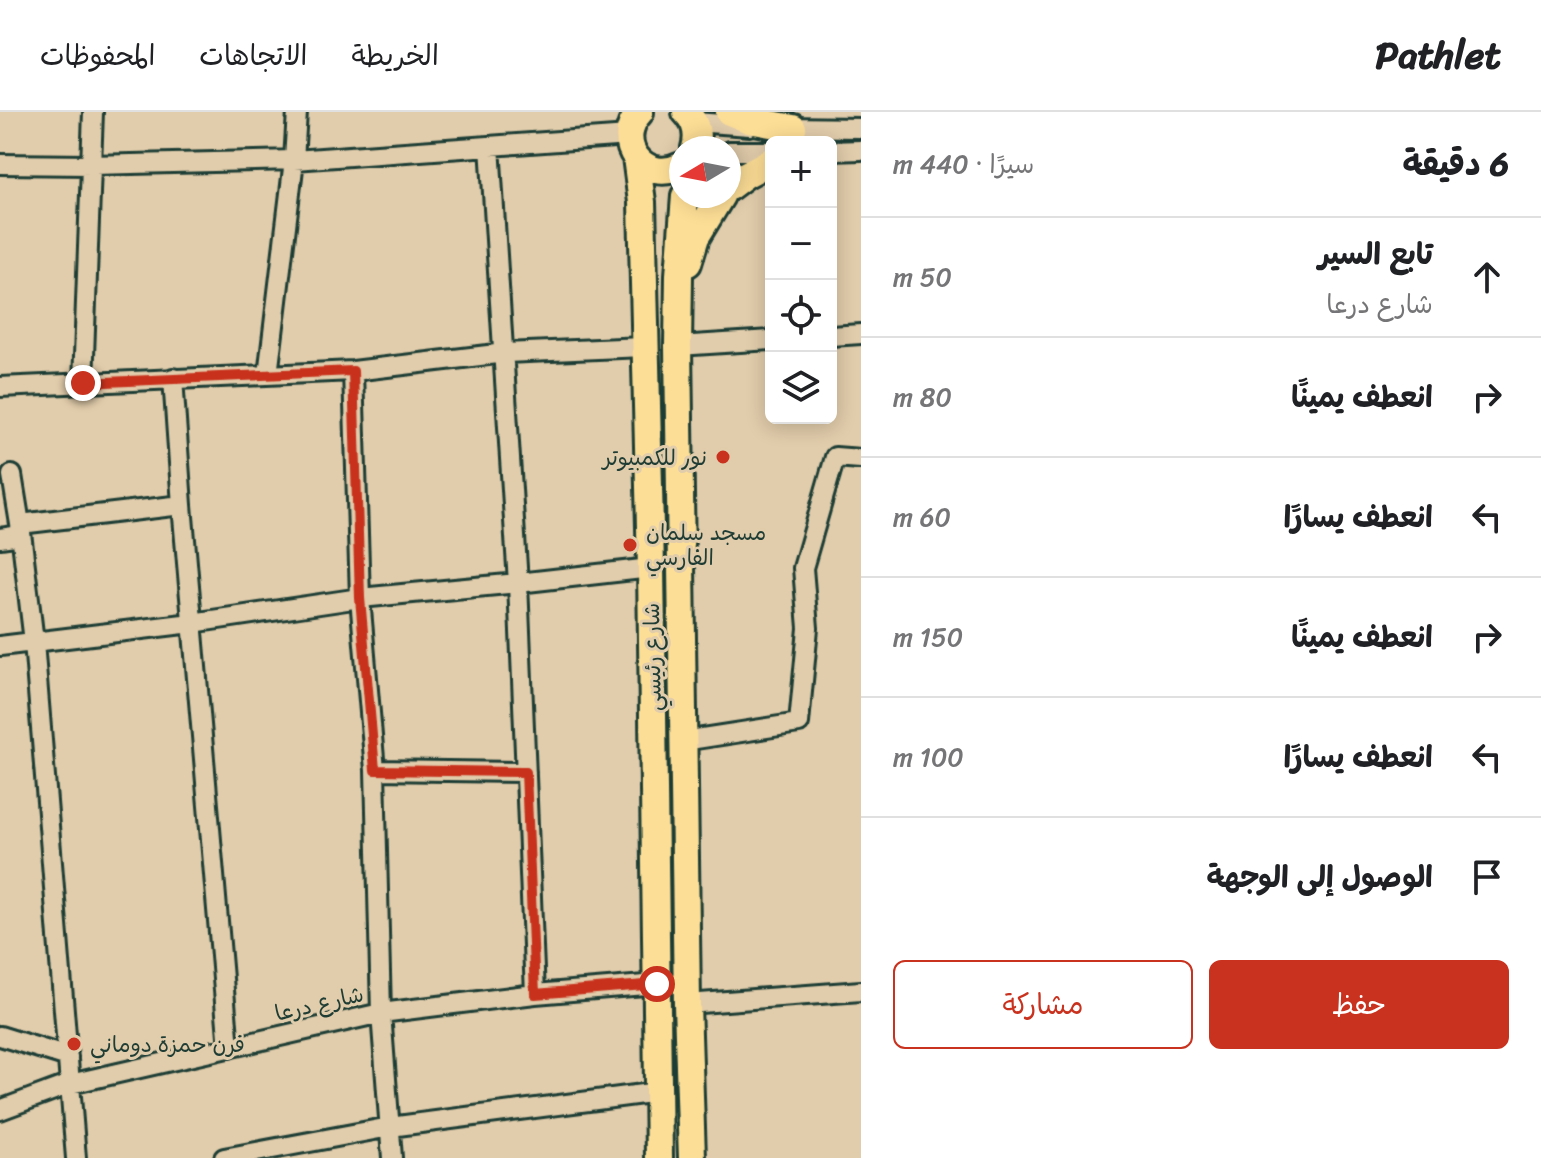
<!DOCTYPE html>
<html lang="ar">
<meta charset="utf-8">
<style>
:root{--surface:#fff;--page:#f6f6f6;--text:#202124;--muted:#757577;--line:#e0e0e0;--accent:#c8321e}
body{margin:0;font-family:Sriracha,"Playpen Sans Arabic",sans-serif;background:var(--page);color:var(--text);direction:rtl}
.controls{position:absolute;right:24px;top:24px;display:grid;overflow:hidden;border-radius:12px;box-shadow:0 4px 20px #0003}
.controls button{width:72px;height:72px;display:grid;place-items:center;padding:0;border:0;border-bottom:2px solid var(--line);background:var(--surface);color:var(--text);font:40px sans-serif}
.compass{position:absolute;left:669px;top:24px;width:72px;height:72px;border-radius:50%;background:var(--surface);box-shadow:0 4px 20px #0003;rotate:260deg}
.stop{position:absolute;width:24px;height:24px;margin:-18px;border:6px solid #c8321e;border-radius:50%;background:#fff}
.stop.end{background:#c8321e;border-color:#fff;box-shadow:0 2px 8px #0008}
.list{margin:0;padding:0;list-style:none}
h2{display:flex;justify-content:space-between;align-items:center;height:104px;margin:0;padding:0 32px;font-size:34px}
h2 small{font-size:26px;font-weight:400;color:var(--muted)}
.list li{display:grid;grid-template-columns:52px 1fr auto;gap:24px;align-items:center;box-sizing:border-box;height:120px;padding:0 32px;border-top:2px solid var(--line)}
.list b{display:block;font-size:30px;white-space:nowrap}
.list p{margin:0;font-size:26px;white-space:nowrap;color:var(--muted)}
.list em{font-size:26px;font-style:normal;color:var(--muted)}
.actions{display:flex;gap:16px;padding:24px 32px}
.actions a{flex:1;padding:18px 0;border:2px solid var(--accent);border-radius:12px;text-align:center;font-size:28px;color:var(--accent)}
.actions .main{background:var(--accent);color:#fff}
.icon{flex:none;width:44px;height:44px;fill:none;stroke:currentColor;stroke-width:2;stroke-linecap:round;stroke-linejoin:round}
.map{position:relative;flex:none;width:861px;height:1046px;overflow:hidden;direction:ltr}
header{display:flex;align-items:center;gap:48px;box-sizing:border-box;height:112px;padding:0 40px;background:var(--surface);border-bottom:2px solid var(--line)}
header strong{font-size:38px}
nav{display:flex;gap:44px;margin-inline-start:auto;font-size:28px}
main{display:flex}
aside{flex:1;background:var(--surface)}
.map>svg:first-child{display:block}
.lines{fill:none;stroke-linecap:round;stroke-linejoin:round}
.minor-casing{stroke:#1f3d34;stroke-width:24}
.highway-casing{stroke:#1f3d34;stroke-width:32}
.minor{stroke:#e1ccab;stroke-width:18}
.highway{stroke:#fdde96;stroke-width:26}
.route{stroke:#c8321e;stroke-width:10}
.poi-dot{fill:#c8321e;stroke:#e1ccab;stroke-width:3}
.labels{text-anchor:middle;stroke-width:6;stroke-linejoin:round;paint-order:stroke}
.poi-label{font-size:22px;fill:#1f3d34;stroke:#e1ccab;text-anchor:start}
.street-label{font-size:22px;fill:#1f3d34;stroke:#e1ccab}
</style>
<header>
<strong>Pathlet</strong>
<nav><a>الخريطة</a><a>الاتجاهات</a><a>المحفوظات</a></nav>
</header>
<main>
<aside>
<h2>6 دقيقة<small>سيرًا · 440 m</small></h2>
<ul class="list">
<li><svg class="icon" aria-label="ahead" viewBox="0 0 24 24"><path d="M12 20V5M6 11l6-6 6 6"/></svg><div><b>تابع السير</b><p>شارع درعا</p></div><em>50 m</em></li>
<li><svg class="icon" aria-label="right" viewBox="0 0 24 24"><path d="M7 20v-9h11M14 6l5 5-5 5"/></svg><div><b>انعطف يمينًا</b></div><em>80 m</em></li>
<li><svg class="icon" aria-label="left" viewBox="0 0 24 24"><path d="M17 20v-9H6M10 6l-5 5 5 5"/></svg><div><b>انعطف يسارًا</b></div><em>60 m</em></li>
<li><svg class="icon" aria-label="right" viewBox="0 0 24 24"><path d="M7 20v-9h11M14 6l5 5-5 5"/></svg><div><b>انعطف يمينًا</b></div><em>150 m</em></li>
<li><svg class="icon" aria-label="left" viewBox="0 0 24 24"><path d="M17 20v-9H6M10 6l-5 5 5 5"/></svg><div><b>انعطف يسارًا</b></div><em>100 m</em></li>
<li><svg class="icon" aria-label="arrive" viewBox="0 0 24 24"><path d="M6 21V4h12l-3 4 3 4H6"/></svg><div><b>الوصول إلى الوجهة</b></div></li>
</ul>
<div class="actions"><a class="main">حفظ</a><a>مشاركة</a></div>
</aside>
<div class="map">
<svg width="861" height="1046" viewBox="0 0 861 1046">
<rect width="100%" height="100%" fill="#e1ccab"/>
<filter id="ink" filterUnits="userSpaceOnUse"><feTurbulence type="fractalNoise" baseFrequency=".0125" numOctaves="2"/><feDisplacementMap in="SourceGraphic" scale="16" xChannelSelector="R" yChannelSelector="G"/><feConvolveMatrix kernelMatrix="1 2 1 2 8 2 1 2 1" color-interpolation-filters="sRGB"/></filter>
<g filter="url(#ink)">
<g class="lines">
<defs>
<path id="minor" d="M694,10L750,14
M784,15L861,16
M490,34L518,471L535,882
M729,39H771
M831,39L861,38
M0,52L91,53L294,48L629,24
M831,224L861,222
M678,234L771,228
M353,259L360,486L375,658L381,901L392,1046
M268,263L294,48L297,0
M173,266L182,393L229,936
M83,271L93,0
M0,275L353,259L505,241L644,235
M12,363L20,412L34,530L76,1046
M20,412L182,393
M0,426L21,423
M0,534L192,511L360,486L518,471L651,456
M683,629L799,611L808,516L803,456L835,345L861,347
M375,658L526,660
M687,892L861,879
M0,924L68,945
M0,998L70,972L381,901L535,882L657,872
M224,1046L390,1015L658,980"/>
<path id="highway" d="M640,0C612,30 644,73 681,54
M686,0C696,10 699,22 695,36
M729,0L749,8L793,16
M636,45L642,90L651,456L659,1046
M729,75L745,63L771,49
M685,84L679,163L678,234L687,892L692,1046
M688,151L696,125L721,84"/>
</defs>
<!-- minor casing -->
<use href="#minor" class="minor-casing"/>
<!-- highway casing -->
<use href="#highway" class="highway-casing"/>
<!-- minor -->
<use href="#minor" class="minor"/>
<!-- highway -->
<use href="#highway" class="highway"/>
</g>
</g>
<g class="lines" filter="url(#ink)">
<!-- route -->
<path class="route" d="M83,271L353,259L360,486L375,658L526,660L535,882L657,872"/>
</g>
<!-- markers -->
<g class="poi-dot">
<circle cx="723" cy="345" r="8"/>
<circle cx="630" cy="433" r="8"/>
<circle cx="74" cy="932" r="8"/>
</g>
<g class="labels">
<!-- poi labels -->
<g class="poi-label">
<text x="707" y="353" text-anchor="end">نور للكمبيوتر</text>
<text x="646" y="428">مسجد سلمان<tspan x="646" dy="25">الفارسي</tspan></text>
<text x="90" y="940">فرن حمزة دوماني</text>
</g>
<!-- street labels -->
<g class="street-label">
<text transform="translate(652 545) rotate(-91)" y="8">شارع رئيسي</text>
<text transform="translate(319 891) rotate(-13)" y="8">شارع درعا</text>
</g>
</g>
</svg>
<div class="controls">
<button>+</button>
<button>−</button>
<button><svg class="icon" aria-label="locate" viewBox="0 0 24 24"><circle cx="12" cy="12" r="6"/><path d="M12 2v4M12 18v4M2 12h4M18 12h4"/></svg></button>
<button><svg class="icon" aria-label="layers" viewBox="0 0 24 24"><path d="M12 4l9 5-9 5-9-5zM3 14l9 5 9-5"/></svg></button>
</div>
<svg class="compass" viewBox="-18 -18 36 36"><path d="M0-13l5 13h-10z" fill="#e53935"/><path d="M0 13l5-13h-10z" fill="#757577"/></svg>
<div class="stop" style="left:657px;top:872px"></div>
<div class="stop end" style="left:83px;top:271px"></div>
</div>
</main>
